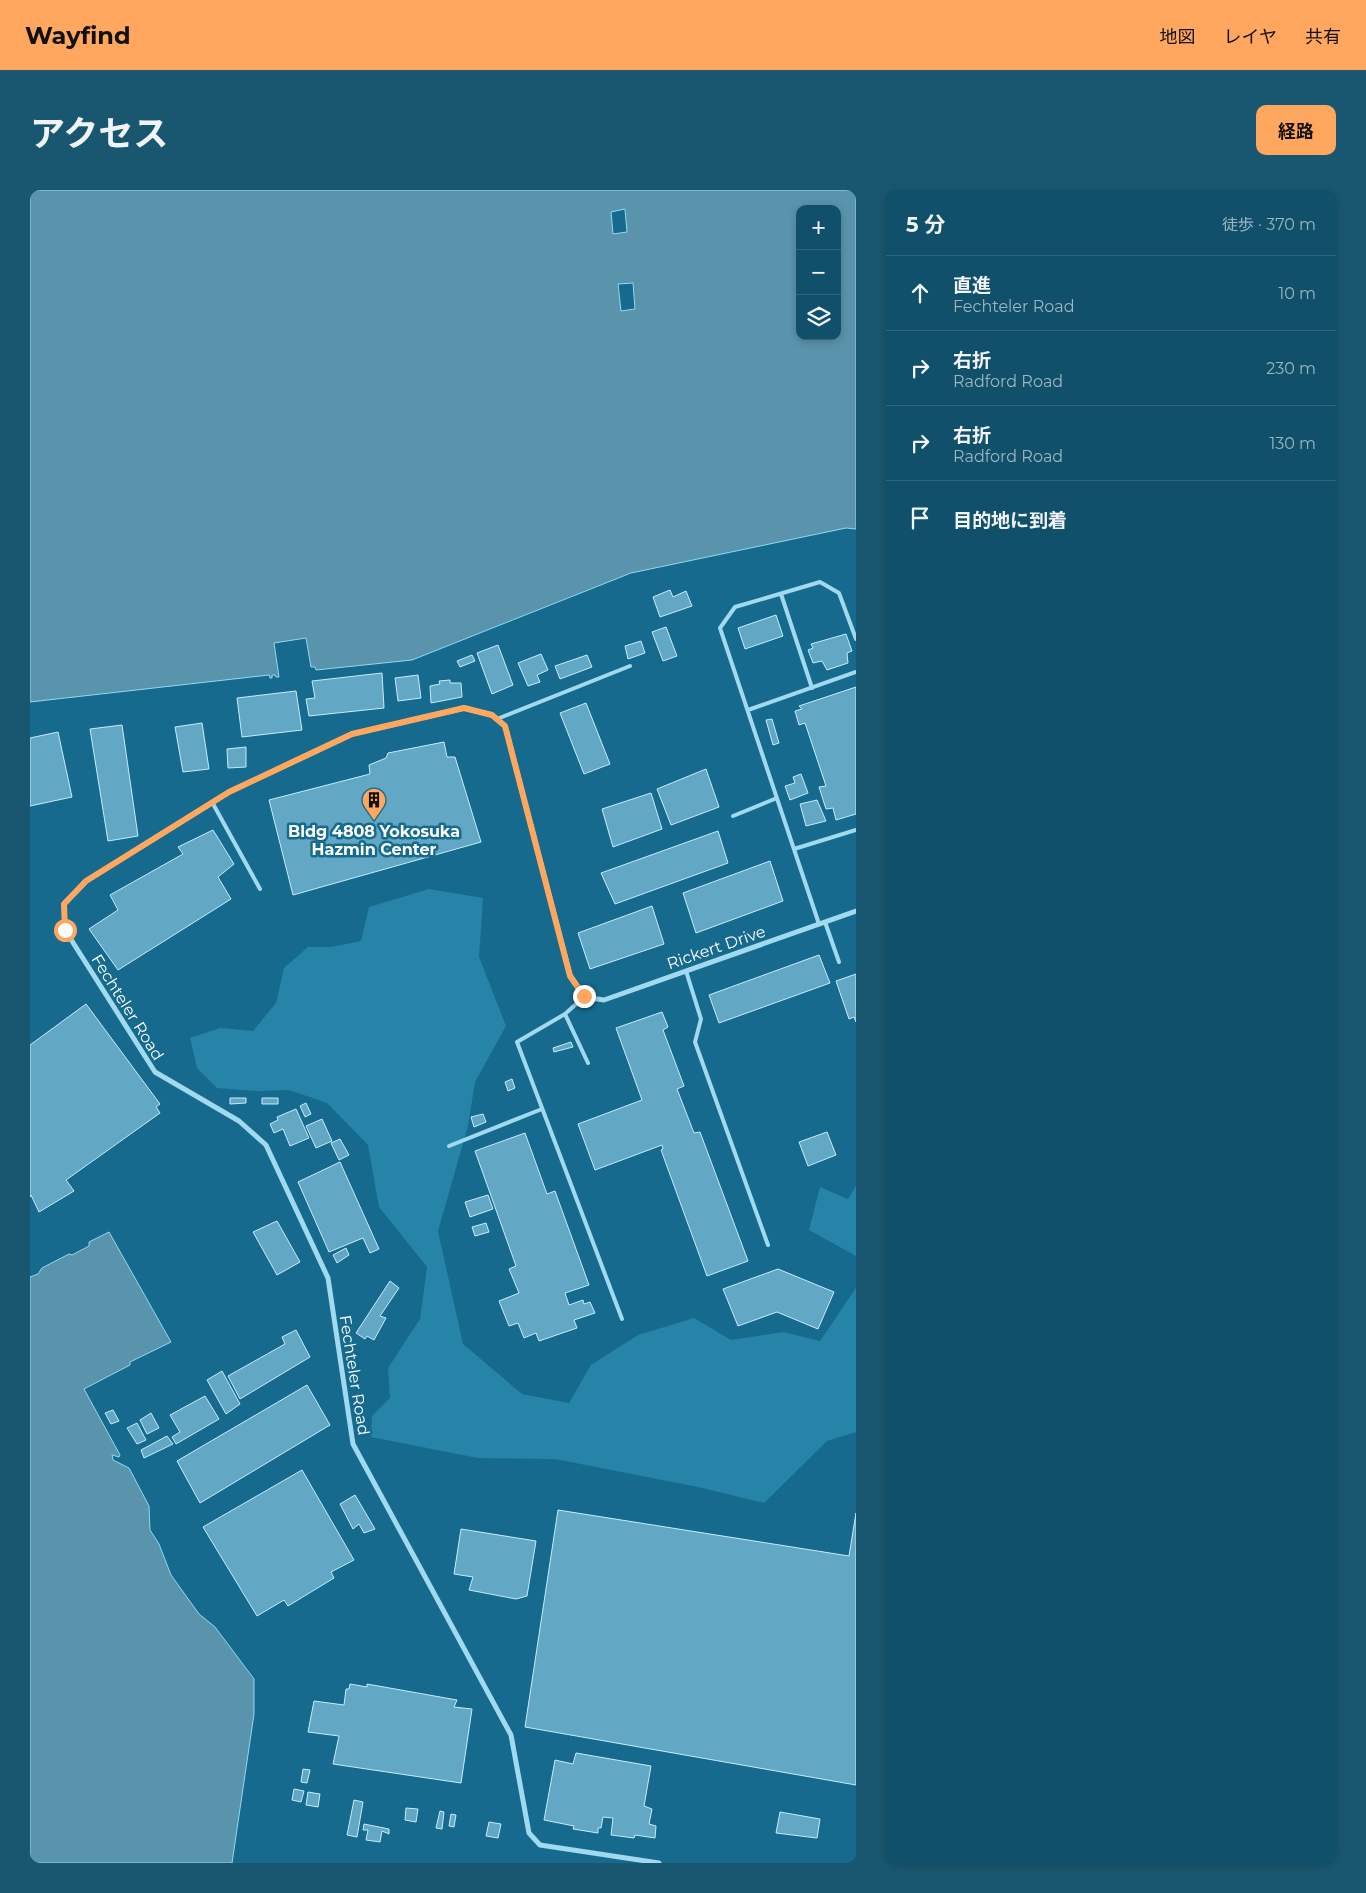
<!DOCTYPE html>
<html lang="ja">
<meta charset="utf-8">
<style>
:root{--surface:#10506a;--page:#195770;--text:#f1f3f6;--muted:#9cb5c1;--line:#30677e;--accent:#ffa65f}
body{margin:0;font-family:Montserrat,"Noto Sans JP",sans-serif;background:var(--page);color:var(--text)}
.controls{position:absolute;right:15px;top:15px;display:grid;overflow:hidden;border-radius:10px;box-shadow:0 2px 8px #0003}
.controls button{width:45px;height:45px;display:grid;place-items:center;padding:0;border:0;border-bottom:1px solid var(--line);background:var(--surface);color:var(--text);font:25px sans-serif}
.stop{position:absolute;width:15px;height:15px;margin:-11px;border:4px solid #ffa65f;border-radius:50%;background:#fff}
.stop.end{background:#ffa65f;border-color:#fff;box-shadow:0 1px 5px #0008}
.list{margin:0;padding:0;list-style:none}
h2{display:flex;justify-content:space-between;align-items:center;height:65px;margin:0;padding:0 20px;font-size:21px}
h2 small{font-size:16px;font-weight:400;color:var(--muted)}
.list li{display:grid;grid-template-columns:32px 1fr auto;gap:15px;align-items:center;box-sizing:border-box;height:75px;padding:0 20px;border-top:1px solid var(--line)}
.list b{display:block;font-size:19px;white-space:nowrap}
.list p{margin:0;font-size:16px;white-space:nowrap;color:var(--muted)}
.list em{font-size:16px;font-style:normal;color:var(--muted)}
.icon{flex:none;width:28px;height:28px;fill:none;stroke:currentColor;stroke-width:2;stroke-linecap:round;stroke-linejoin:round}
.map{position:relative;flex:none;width:826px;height:1673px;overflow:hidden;border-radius:10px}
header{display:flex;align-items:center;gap:30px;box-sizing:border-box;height:70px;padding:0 25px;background:var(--accent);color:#111}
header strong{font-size:24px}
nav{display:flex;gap:28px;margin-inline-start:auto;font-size:18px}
.intro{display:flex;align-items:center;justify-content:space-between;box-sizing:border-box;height:120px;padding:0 30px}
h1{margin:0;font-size:35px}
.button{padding:12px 22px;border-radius:10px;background:var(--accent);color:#111;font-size:18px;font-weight:700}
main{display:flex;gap:30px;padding:0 30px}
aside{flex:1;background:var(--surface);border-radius:10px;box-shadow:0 2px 8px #0003}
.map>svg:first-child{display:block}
.green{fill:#2684a9}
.water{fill:#5994ac;stroke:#93d8f2;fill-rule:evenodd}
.building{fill:#62a7c3;stroke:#c7ecfb}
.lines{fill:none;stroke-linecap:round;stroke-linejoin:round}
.service{stroke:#a1d9ef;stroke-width:4}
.minor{stroke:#a1d9ef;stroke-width:5}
.route{stroke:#ffa65f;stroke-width:6}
.labels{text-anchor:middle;stroke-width:5;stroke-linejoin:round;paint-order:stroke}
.poi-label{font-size:16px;font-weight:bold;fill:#fff;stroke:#166a8d}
.street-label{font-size:16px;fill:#fff;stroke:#166a8d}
</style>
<header>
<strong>Wayfind</strong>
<nav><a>地図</a><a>レイヤ</a><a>共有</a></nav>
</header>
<div class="intro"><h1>アクセス</h1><a class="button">経路</a></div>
<main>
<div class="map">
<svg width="826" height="1673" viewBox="0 0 826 1673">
<rect width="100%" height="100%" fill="#166a8d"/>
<!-- green -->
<path class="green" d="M399,699L453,708L449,767L476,836L445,892L438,936L408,1041L433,1154L492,1204L539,1213L561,1175L608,1145L664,1128L701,1150L753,1142L790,1151L826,1098V1242L797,1251L734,1313L668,1297L525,1269L448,1268L341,1247L342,1226L360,1208L358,1178L390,1129L397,1077L349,1017L338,955L297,913L259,900L227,901L187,898L167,878L160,848L190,838L223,841L246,813L254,778L278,757H301L331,751L339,717Z
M826,996V1066L779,1040L790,997L818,1009Z"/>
<!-- water -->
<path class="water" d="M0,0H826V339L816,338L601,383L382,470L286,480L285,477H281L276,448L244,453L249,487H246L245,485H242V488H240L239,485L0,512ZM595,19L597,42L583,44L581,22ZM770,19H807V146H770ZM603,93L605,119L591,121L588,94Z
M79,1042L141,1152L100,1172V1175L54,1199L90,1265L89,1267L82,1265L83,1270L99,1278L119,1316L120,1340L129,1354L141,1385L169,1424L185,1437L224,1489V1524L202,1673H0V1087L8,1084L12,1078L39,1064L42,1065L59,1056V1052Z"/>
<!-- building -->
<path class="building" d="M640,400L643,407L656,401L662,416L630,427L623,407Z
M746,425L753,446L715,459L708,438Z
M636,437L647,466L633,471L622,442Z
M816,444L822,461L817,463L818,473L797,480L792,471L783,473L778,460L783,458L781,454Z
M611,451L615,463L598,469L595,456Z
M468,455L483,495L462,504L447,463Z
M511,464L518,480L507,485L510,492L498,496L488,473Z
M442,465L445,471L430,477L427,471Z
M557,465L562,477L530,489L525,476Z
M352,483L354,518L279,526L276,509L285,508L282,491Z
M388,485L391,508L368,511L365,488Z
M420,490V493H431L432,507L401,513L400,496L410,494L409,491Z
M826,497V624L806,630L803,618L796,619L789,597L796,596L775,533L769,535L765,521L772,519L769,516Z
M266,501L272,540L212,547L207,508Z
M556,513L580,574L554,584L530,523Z
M742,529L749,553L743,555L736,530Z
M172,533L179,579L153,582L145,537Z
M92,535L108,646L78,651L60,539Z
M28,542L42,607L0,616V548Z
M414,552L417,567H425L451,652L263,705L239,610L340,584L339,575L356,568L358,563Z
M216,557V577L198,578L197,559Z
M676,579L689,617L641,635L627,599Z
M771,584L778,603L760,610L755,596L765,593L763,587Z
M621,603L632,639L583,657L572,619Z
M787,610L796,631L776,636L770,614Z
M183,640L204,674L188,687L201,709L88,780L59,739L88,720L80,705L153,664L148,657Z
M688,641L698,673L585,714L571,683Z
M740,671L753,711L666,743L653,703Z
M622,716L634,754L560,779L548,743Z
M789,765L800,793L689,833L679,805Z
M826,784V832L824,827L819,829L806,791Z
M56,814L130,914L126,917L130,923L36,990L44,1001L9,1022L1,1005L0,1007V855Z
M632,822L638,837L633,840L654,896L647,899L664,943L670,942L718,1071L677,1086L631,960L633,959L632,955L565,980L548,934L612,910L586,838Z
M541,852L543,857L524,862L523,858Z
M482,889L485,898L478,901L475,892Z
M200,908H216V913L200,914Z
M232,908H248V914H232Z
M276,913L281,924L275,927L270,916Z
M266,919L279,948L260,956L253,939L244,943L240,934L248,930L247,927Z
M453,924L456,932L444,937L441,927Z
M292,929L302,951L286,958L276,936Z
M797,942L806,965L778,976L769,952Z
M495,943L517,1004L525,1001L559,1095L535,1103L539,1115L553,1110L554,1114L560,1112L565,1123L544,1130L547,1138L509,1151L506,1143L494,1148L488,1133L479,1136L469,1111L489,1103L479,1079L486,1076L445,961Z
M310,949L319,965L309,970L301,953Z
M310,972L349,1059L340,1063L333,1048L299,1062L268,992Z
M458,1005L463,1019L440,1027L435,1012Z
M247,1031L270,1072L247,1085L223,1042Z
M456,1033L459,1042L445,1046L442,1037Z
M316,1058L319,1065L307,1073L303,1065Z
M748,1079L804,1102L788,1139L747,1122L708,1136L693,1099Z
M360,1091L369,1098L350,1126L356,1128L344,1150L337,1146L335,1149L326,1143Z
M266,1140L280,1167L210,1209L198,1186L255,1154L252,1147Z
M192,1181L210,1214L196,1224L177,1190Z
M277,1195L300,1235L170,1313L147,1271Z
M175,1206L189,1229L146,1254L142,1247L150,1242L140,1225Z
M83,1220L89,1231L81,1234L75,1223Z
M121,1223L129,1238L117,1244L110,1230Z
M107,1233L116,1250L107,1254L97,1238Z
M137,1246L143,1254L114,1268L111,1260Z
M272,1280L324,1370L301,1382L304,1388L258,1416L254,1410L227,1426L173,1337Z
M325,1305L345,1339L334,1343L329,1334L323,1339L310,1314Z
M528,1320L819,1366L826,1323V1595L495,1537Z
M431,1339L506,1351L497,1406L486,1409L439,1400L443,1387L424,1384Z
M320,1494L337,1497V1494L427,1510L424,1517L442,1519L431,1593L303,1574L309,1546L278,1542L284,1511L314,1515L316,1499H319Z
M546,1563L621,1576L614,1616L622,1619L619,1634L626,1636L625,1648L605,1645L604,1648L581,1645L583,1628L573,1627L571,1638H568V1643L543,1639L544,1636L514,1630L525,1570L543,1574Z
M273,1579L280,1580L277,1593L271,1592Z
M264,1599L274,1601L271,1612L262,1610Z
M278,1602L290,1604L288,1617L276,1615Z
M324,1610L333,1612L327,1647L317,1645Z
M376,1618L388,1619L386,1632L375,1630Z
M410,1621L414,1622L412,1639L406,1638Z
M750,1622L790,1629L787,1648L746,1643Z
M421,1624L426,1625L424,1637L419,1636Z
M459,1632L471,1634L468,1648L456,1646Z
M334,1634L359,1639V1644L352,1641L350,1652L336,1650L338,1640H333Z"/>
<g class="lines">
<!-- service -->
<path class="service" d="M751,404L782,498
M718,520L826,482
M467,529L600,476
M182,612L230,699
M703,626L747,608
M764,659L826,640
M795,732L809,772
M789,734L690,438L705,417L790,392L809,403L826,449
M656,781L671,829L665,852L738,1055
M554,807L535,824L487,852L592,1129
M535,824L558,873
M419,956L512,919"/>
<!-- minor -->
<path class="minor" d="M629,1673L510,1655L499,1643L481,1545L323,1254L298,1088L236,955L209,931L125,882L35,740L34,714L56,691L199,602L322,544L434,518L462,525L475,536L540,785L554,807L574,810L826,721"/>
</g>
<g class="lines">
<!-- route -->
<path class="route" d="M35,740L34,714L56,691L199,602L322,544L434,518L462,525L475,536L540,786L554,806"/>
</g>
<!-- icons -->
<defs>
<symbol id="building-pin" viewBox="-11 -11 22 30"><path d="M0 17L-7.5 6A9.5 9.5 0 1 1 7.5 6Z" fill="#ffa65f" stroke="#166a8d"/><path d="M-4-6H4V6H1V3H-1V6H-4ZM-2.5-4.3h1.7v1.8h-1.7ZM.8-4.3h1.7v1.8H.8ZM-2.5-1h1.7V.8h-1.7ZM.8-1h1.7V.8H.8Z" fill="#111"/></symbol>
</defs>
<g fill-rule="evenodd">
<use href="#building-pin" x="330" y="596" width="28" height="38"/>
</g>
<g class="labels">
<!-- poi labels -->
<g class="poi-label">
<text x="344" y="647">Bldg 4808 Yokosuka<tspan x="344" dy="18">Hazmin Center</tspan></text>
</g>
<!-- street labels -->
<g class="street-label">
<text transform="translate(686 757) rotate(-19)" y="6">Rickert Drive</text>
<text transform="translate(98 817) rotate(58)" y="6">Fechteler Road</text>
<text transform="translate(325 1185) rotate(81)" y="6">Fechteler Road</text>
</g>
</g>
</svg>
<div class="controls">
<button>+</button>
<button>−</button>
<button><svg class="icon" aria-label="layers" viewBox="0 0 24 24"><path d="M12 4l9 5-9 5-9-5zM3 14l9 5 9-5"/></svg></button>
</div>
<div class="stop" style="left:35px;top:740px"></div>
<div class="stop end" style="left:554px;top:806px"></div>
</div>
<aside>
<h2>5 分<small>徒歩 · 370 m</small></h2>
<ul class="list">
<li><svg class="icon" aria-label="ahead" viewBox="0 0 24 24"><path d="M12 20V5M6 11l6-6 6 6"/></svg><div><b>直進</b><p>Fechteler Road</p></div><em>10 m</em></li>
<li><svg class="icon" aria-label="right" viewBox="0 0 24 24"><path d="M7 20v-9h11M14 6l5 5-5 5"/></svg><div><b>右折</b><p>Radford Road</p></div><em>230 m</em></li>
<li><svg class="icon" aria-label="right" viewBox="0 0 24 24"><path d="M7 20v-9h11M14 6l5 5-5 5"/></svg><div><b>右折</b><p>Radford Road</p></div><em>130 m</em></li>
<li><svg class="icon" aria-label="arrive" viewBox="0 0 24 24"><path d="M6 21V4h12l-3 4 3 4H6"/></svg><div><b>目的地に到着</b></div></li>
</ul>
</aside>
</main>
